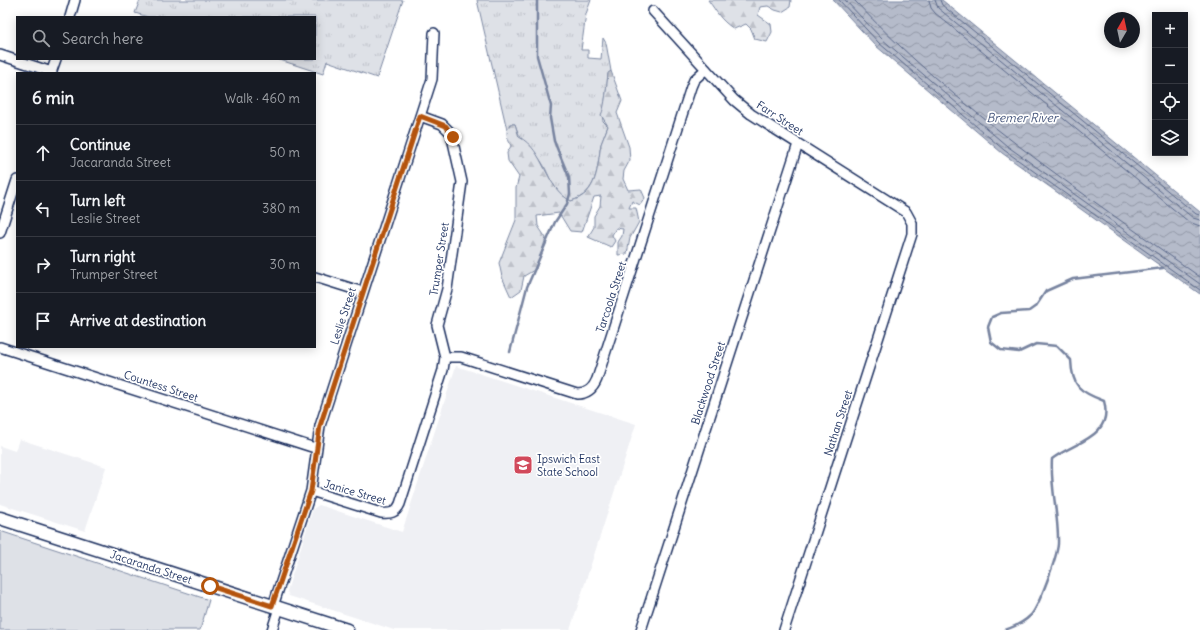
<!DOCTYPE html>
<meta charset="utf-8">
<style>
:root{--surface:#171b24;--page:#242831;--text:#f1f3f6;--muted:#9ea1a6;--line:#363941}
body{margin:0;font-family:Delius,sans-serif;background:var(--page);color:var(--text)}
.controls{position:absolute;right:12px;top:12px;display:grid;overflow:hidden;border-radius:0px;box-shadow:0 2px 10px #0003}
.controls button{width:36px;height:36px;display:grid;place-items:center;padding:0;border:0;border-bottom:1px solid var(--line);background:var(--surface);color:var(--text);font:20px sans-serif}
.compass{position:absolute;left:1104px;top:12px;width:36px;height:36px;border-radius:50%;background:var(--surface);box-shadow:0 2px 10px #0003;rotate:9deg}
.stop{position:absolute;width:12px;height:12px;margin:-9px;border:3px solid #b45309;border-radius:50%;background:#fff}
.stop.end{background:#b45309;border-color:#fff;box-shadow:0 1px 4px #0008}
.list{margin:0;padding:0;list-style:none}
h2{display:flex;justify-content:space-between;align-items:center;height:52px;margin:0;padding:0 16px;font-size:17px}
h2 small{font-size:13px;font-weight:400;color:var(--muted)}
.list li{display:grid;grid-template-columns:26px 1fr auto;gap:12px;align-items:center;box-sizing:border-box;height:56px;padding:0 16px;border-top:1px solid var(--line)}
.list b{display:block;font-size:15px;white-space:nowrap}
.list p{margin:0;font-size:13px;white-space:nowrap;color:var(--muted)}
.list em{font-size:13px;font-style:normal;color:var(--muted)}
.icon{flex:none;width:22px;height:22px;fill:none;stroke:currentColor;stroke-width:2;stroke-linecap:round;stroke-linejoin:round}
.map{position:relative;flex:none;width:1200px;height:630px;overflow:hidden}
.search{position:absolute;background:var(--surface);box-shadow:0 2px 10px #0003;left:16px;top:16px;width:300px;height:44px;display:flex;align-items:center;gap:10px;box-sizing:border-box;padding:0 14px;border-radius:0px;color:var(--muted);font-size:15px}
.panel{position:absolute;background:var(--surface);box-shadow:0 2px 10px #0003;left:16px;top:72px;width:300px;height:276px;border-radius:0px}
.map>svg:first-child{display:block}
.built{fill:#eff0f4}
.grass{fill:url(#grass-tufts);stroke:#7c88a2}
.forest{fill:url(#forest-firs);stroke:#7c88a2}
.garden{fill:#dee1e7;stroke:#7c88a2}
.water{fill:url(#water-waves);stroke:#77839f}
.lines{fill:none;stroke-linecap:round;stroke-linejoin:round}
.shore{stroke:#596789;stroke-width:1}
.stream{stroke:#77839f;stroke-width:2.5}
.minor-casing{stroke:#1b2f5e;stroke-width:12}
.tertiary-casing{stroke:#1b2f5e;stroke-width:15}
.minor{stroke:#fff;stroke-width:9}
.tertiary{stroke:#fff;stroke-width:12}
.route{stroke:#b45309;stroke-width:5}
.labels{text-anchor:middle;stroke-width:3.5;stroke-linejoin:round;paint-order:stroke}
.street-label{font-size:11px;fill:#1b2f5e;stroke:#fff}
.poi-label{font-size:11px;fill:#1b2f5e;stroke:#fff;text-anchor:start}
.water-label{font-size:12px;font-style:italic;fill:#49597e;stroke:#fff}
</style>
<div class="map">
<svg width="1200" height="630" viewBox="0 0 1200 630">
<defs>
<pattern id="grass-tufts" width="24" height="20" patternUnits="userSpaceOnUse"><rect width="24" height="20" fill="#dee1e7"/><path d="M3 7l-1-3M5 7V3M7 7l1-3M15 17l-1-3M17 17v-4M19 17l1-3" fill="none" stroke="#bec1c9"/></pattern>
<pattern id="forest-firs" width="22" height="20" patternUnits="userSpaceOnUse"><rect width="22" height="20" fill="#dee1e7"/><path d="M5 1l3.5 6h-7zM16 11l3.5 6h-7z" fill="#bec1c9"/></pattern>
<pattern id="water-waves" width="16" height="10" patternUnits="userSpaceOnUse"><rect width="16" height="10" fill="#b5bbca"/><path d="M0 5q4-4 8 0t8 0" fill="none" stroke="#9298a7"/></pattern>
</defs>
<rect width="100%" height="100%" fill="#fff"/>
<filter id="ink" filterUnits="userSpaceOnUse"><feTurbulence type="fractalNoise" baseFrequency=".025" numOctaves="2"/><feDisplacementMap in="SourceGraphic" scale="8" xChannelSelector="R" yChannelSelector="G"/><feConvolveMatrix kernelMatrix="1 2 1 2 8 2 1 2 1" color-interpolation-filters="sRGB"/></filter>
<g filter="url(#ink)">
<!-- built -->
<path class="built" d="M456,366L636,424L570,630H394L289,596L287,591L313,509L319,505L402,532Z
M19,439L106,467L85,531L0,504V446L15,451Z"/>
<!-- grass -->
<path class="grass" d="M140,0H403L377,78L327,61L323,74L277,59H315V17H148L135,13Z
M477,0H591L586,14L581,50H588V58L601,59L603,38L606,43L611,71L608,74C607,83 605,108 602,115L603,121L608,126C606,132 603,138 601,144C597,168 598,193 571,201C549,190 551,173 538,157C527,143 520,142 515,124H510L507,130Z"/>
<!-- forest -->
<path class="forest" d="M708,0H791L790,7L782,12L775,10L768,6L760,7L758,15L771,24L772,32L767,42L755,39L751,29L746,24L734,29C719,19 718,13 708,0Z
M611,71L622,101L617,113L629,147L630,160L624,171L623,179L628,190L641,189L645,198L640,205L632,201L629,208H636L639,222L630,238L627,254L618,255V242L622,236L623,229L616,228L612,235L615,241L611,247L588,237L594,227V216L600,206L601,196L594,197L582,232L570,231L559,213L537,216L538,226L546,238L536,269L524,276L521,290L511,297L502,277L499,263L516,220V188L519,177L508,161L507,153L511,146C507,137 505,132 510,124H515L519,137C545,150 544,187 571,201C598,194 597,168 601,144C603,138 606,132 608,126L601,115C605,108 607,83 608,73Z"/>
<!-- garden -->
<path class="garden" d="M0,531L209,600L200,630H0Z"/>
<!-- water -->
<path class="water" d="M833,0H942L1200,212V294L1002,153L876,46Z"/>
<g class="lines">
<!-- shore -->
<path class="shore" d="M839,0L879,43L1004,150L1200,290
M845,0L882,39L1007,146L1200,284
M854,0C955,108 1080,191 1200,277
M929,0L931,8L935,13L1189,222L1200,226
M935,0L938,8L1193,218L1200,220
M940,0L942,5L1196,214L1200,215"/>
<!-- stream -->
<path class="stream" d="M510,352L527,287L555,222L567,204L570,194L569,177L554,141L550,118L551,106L537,56V0
M1005,630C1014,627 1024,622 1031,615C1039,606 1057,557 1058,544C1059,515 1050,488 1052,459C1074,442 1114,437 1104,401C1080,392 1072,387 1071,360L1057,346L1036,344L1019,352L1001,350L991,342L988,327L992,317L1001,313L1029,311L1036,306L1046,291L1073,279L1163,268"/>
<defs>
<path id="minor" d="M653,11L734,100L751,114L906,212L912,223V234L784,630
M70,17L75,0
M0,55L52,72
M51,73L56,59
M0,233L17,180
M315,277L363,292
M0,347L315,448
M445,357H461L577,394C587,394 593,389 597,379L691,87L694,80L706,69
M311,491L381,513C390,514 396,513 400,504L443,370L445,357L437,325L447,289L462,182L451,133L442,124L420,116
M273,606L311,491L320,426L432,79L434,33
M272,630L279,608
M641,630L798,144"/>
<path id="tertiary" d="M0,518L347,630"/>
</defs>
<!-- minor casing -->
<use href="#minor" class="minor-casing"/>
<!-- tertiary casing -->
<use href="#tertiary" class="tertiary-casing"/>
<!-- minor -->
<use href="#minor" class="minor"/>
<!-- tertiary -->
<use href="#tertiary" class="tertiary"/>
</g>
</g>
<g class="lines" filter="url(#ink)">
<!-- route -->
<path class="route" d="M210,586L272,606L311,491L320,426L420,116L446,126L453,137"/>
</g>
<!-- icons -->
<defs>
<symbol id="school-square" viewBox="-11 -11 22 22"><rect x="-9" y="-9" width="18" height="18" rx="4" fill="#d1495b" stroke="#fff"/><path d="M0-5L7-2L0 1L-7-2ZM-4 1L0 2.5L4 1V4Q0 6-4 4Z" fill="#fff"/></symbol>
</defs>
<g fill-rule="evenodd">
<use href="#school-square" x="512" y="454" width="22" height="22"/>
</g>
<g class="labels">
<!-- street labels -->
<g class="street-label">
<text transform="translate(780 118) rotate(33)" y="4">Farr Street</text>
<text transform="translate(439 259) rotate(-81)" y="4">Trumper Street</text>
<text transform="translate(611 297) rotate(-72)" y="4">Tarcoola Street</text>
<text transform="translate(343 316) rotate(-72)" y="4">Leslie Street</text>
<text transform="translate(708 383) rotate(-72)" y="4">Blackwood Street</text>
<text transform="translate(161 386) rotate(18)" y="4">Countess Street</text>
<text transform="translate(838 423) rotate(-72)" y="4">Nathan Street</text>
<text transform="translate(355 492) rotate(16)" y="4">Janice Street</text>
<text transform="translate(151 567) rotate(18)" y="4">Jacaranda Street</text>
</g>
<!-- poi labels -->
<g class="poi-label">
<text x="537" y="463">Ipswich East<tspan x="537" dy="13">State School</tspan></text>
</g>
<!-- water labels -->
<g class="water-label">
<text x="1022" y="122">Bremer River</text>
</g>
</g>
</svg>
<div class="controls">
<button>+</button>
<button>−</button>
<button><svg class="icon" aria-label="locate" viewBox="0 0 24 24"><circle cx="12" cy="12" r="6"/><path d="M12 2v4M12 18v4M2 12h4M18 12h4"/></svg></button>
<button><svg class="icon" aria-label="layers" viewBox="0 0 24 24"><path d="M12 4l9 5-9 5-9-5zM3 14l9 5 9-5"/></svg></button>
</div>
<svg class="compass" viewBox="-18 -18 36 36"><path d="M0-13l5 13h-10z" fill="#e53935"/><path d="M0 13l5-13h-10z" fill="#9ea1a6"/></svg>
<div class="stop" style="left:210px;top:586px"></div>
<div class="stop end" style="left:453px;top:137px"></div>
<div class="search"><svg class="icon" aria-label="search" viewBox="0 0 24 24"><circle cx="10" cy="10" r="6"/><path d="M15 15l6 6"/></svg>Search here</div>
<section class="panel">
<h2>6 min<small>Walk · 460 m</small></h2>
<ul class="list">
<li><svg class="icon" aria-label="ahead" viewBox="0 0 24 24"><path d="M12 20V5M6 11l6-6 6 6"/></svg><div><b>Continue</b><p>Jacaranda Street</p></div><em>50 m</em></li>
<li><svg class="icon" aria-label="left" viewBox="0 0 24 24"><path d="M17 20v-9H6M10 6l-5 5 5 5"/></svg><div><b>Turn left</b><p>Leslie Street</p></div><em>380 m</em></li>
<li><svg class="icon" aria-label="right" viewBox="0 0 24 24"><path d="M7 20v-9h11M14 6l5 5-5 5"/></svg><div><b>Turn right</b><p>Trumper Street</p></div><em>30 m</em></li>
<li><svg class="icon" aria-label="arrive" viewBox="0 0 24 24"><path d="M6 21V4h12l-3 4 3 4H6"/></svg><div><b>Arrive at destination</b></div></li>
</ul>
</section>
</div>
